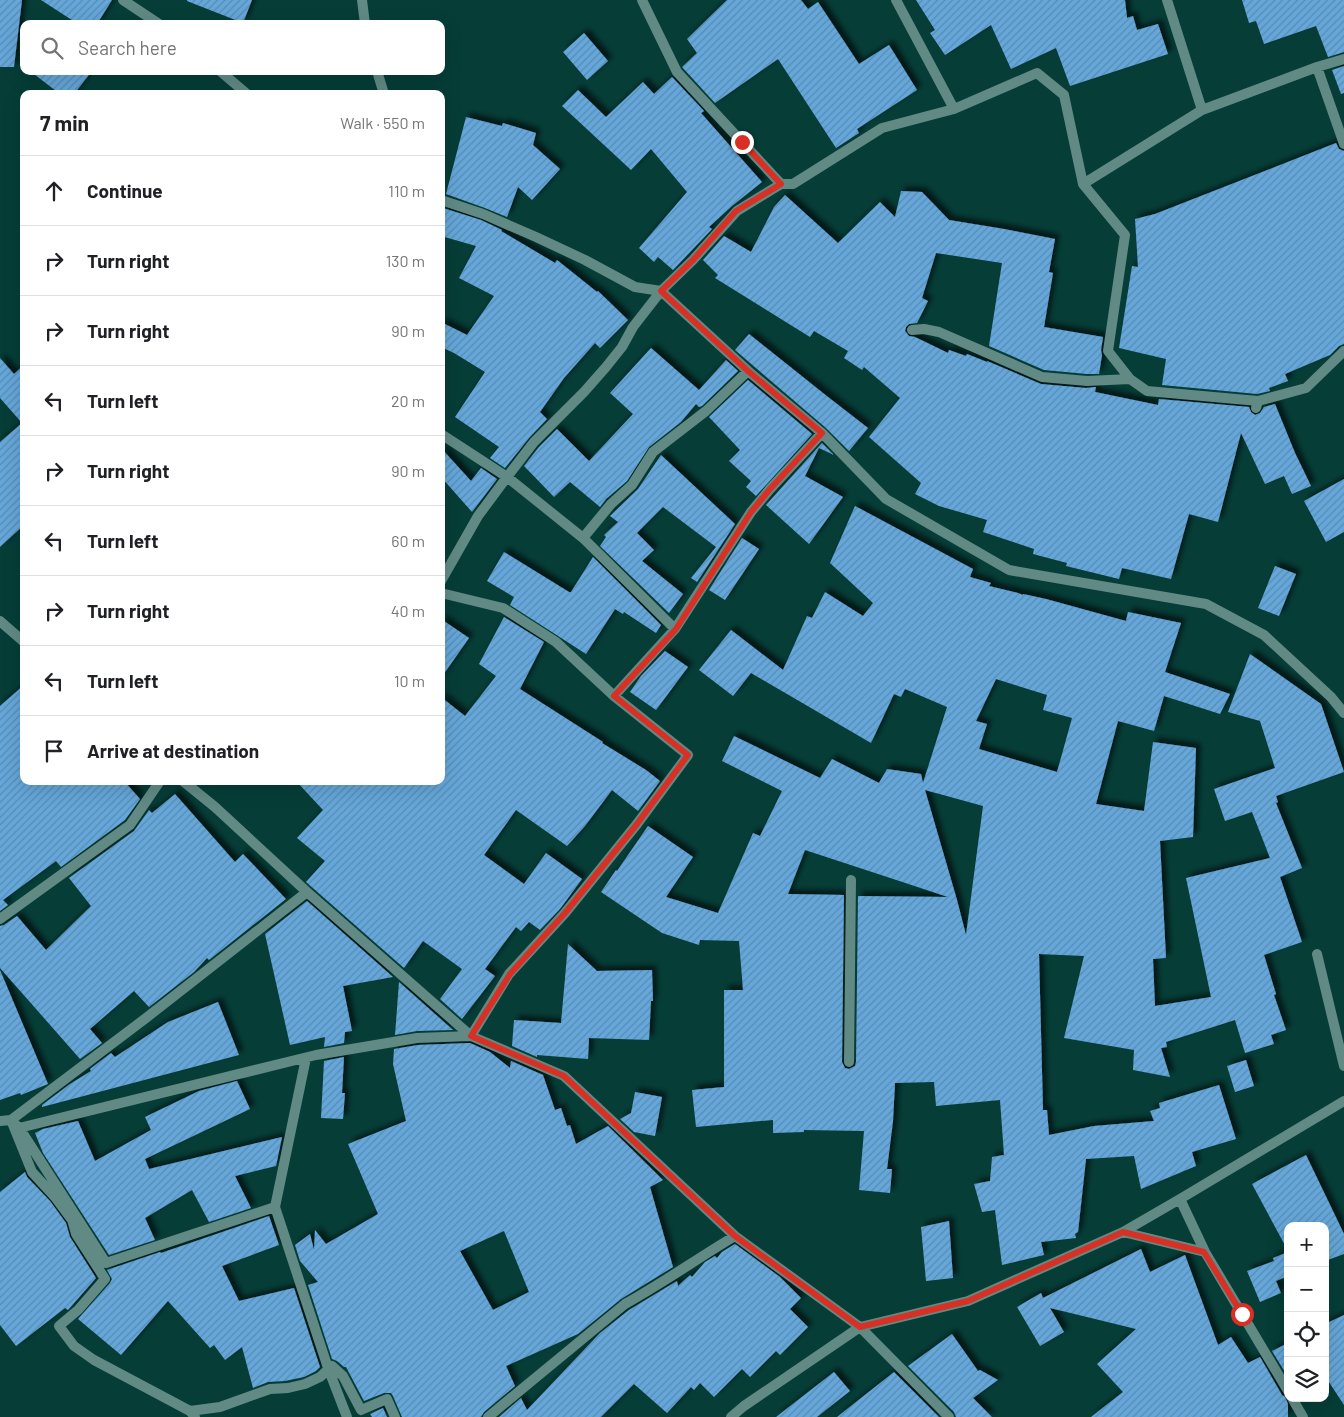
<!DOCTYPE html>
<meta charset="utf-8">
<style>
:root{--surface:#fff;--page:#f2f2f2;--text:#202124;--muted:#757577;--line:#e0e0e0}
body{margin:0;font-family:Barlow,sans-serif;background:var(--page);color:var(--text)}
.controls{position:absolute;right:15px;bottom:15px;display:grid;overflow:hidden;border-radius:10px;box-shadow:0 5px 20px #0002}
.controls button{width:45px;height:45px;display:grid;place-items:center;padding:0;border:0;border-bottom:1px solid var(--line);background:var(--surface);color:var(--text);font:25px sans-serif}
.stop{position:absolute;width:15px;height:15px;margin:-11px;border:4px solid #d93025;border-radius:50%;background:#fff}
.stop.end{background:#d93025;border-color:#fff;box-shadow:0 1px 5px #0008}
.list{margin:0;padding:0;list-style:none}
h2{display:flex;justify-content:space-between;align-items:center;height:65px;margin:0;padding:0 20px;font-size:21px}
h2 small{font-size:16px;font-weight:400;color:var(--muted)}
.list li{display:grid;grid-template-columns:32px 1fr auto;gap:15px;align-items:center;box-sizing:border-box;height:70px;padding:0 20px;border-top:1px solid var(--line)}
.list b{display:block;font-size:19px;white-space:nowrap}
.list em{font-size:16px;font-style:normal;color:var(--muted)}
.icon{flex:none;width:28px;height:28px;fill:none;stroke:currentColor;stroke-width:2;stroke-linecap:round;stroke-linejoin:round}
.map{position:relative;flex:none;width:1344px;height:1417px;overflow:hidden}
.search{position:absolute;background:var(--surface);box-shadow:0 5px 20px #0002;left:20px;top:20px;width:425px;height:55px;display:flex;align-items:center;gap:12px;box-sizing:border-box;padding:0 18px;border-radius:10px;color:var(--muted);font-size:19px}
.panel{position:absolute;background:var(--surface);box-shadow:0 5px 20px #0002;left:20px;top:90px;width:425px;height:695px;border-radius:10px}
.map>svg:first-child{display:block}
.building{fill:url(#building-hatch);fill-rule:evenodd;filter:url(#shadow)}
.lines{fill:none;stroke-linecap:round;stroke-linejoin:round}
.minor{stroke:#618a84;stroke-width:10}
.route{stroke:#d93025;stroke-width:6}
</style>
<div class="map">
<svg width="1344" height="1417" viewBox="0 0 1344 1417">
<defs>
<pattern id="building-hatch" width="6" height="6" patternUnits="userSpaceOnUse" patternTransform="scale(1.25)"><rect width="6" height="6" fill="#65a7db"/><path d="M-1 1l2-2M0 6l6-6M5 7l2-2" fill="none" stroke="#598baf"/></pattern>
<filter id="shadow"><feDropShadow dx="4.5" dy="-4.5" stdDeviation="2.5" flood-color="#0009"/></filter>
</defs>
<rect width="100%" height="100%" fill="#063d37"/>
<!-- building -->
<path class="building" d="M0,0H22L14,67H0Z
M41,0H112L97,24H78Z
M187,0H252L243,23L187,1Z
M727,0H801L808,9L818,2L859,64L889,45L917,90L857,129L859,133L836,148L778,59L715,103L682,67L697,53L687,39Z
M916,0H1125L1127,18L1133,16L1137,30L1158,24L1168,54L1070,86L1056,48L1011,69L991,25L945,55L930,33L935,30Z
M1242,0H1344V52L1328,57L1316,26L1264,44L1256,21L1249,23Z
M584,33L608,61L587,80L563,52Z
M1344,66V93L1341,94L1332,70Z
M30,71H92L74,94H60Z
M672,77L704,111L701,113L762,182L732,206L709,227L712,229L673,270L658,257L654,262L639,248L687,192L651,149L631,170L562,106L578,90L606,117L643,82L654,94Z
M466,117L502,126L503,123L536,133L533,145L560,169L532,200L518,187L507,217L485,208L446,194Z
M1336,143L1339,149L1344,151V344L1339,346L1330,355L1285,374L1288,381L1269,388L1270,391L1257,394L1162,385L1166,359L1119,348L1132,266L1138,267L1135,219L1155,214Z
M901,191L922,192L949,220L1004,229L1055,239L1049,272L1053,273L1044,327L1103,337L1101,350L1102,355L1099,374H1087L1044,370L989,346L1002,263L936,253L922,298L928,301L917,323L909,324L906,327L905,331L909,336L915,337L948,353L949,350L966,356L967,354L987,362V361L1041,384L1086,388L1096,387L1095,392L1158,405L1159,399L1249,407L1251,412L1255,415L1260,413L1264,407L1275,404L1295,453L1311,486L1292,494L1284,476L1265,484L1241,433L1218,522L1189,514L1171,579L1122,568L1119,579L1066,566L1067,563L1033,554L1034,549L983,532L987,520L939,506L915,494L921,483L869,437L900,398L864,367L862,370L844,358L848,351L814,331L810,337L715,278L718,275L703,260L724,236L751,252L774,207L785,195L838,243L880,202L895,217Z
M443,208L481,220L502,230L501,231L555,263L557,260L597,292L598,291L628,320L600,348L595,343L564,378L540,412L547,419L529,438L505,468L490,458L499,447L455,417L485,372L454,353L441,347V322L467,335L494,296L459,278L476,246L441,236V213Z
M749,334L828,397L868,428L849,451L826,428L735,350Z
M651,348L699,390L726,360L738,371L702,406L699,407L696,404L681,422L649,447L627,481L606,499L600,507L570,482L554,497L524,466L539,447L557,429L589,461L633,414L610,393Z
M0,358L14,374L24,365V525L0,547V442L22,423L0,398Z
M748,380L812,434L756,496L746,487L751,481L729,461L740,450L709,417Z
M822,443L834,455L819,448L805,476L843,497L809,544L766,505Z
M441,448L471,481L481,468L497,479L472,512L441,477Z
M661,455L735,524L697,582L691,578L716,547L663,507L637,533L654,550L642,561L683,594L669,613L600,546L606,537L604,535L618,522L610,516L638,489Z
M1344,479V532L1326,542L1304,501Z
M855,506L973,569L970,577L991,583L989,586L1018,593L1023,595V594L1046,599L1126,621L1128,612L1181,623L1165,672L1230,694L1220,714L1164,696L1154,731L1118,721L1096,804L1144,811L1153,742L1196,748L1193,837L1160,841L1166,958L1153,959L1155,1006L1211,997L1186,878L1270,858L1252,812L1225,821L1214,789L1275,768L1260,721L1228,712L1250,654L1321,704L1344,772L1276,796L1278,802L1276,803L1302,868L1280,877L1302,942L1264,955L1276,994L1274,995L1286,1030L1271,1035L1274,1044L1245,1053L1235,1020L1166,1042L1167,1047L1161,1048L1170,1077L1133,1070L1134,1050L1064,1038L1084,956L1039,954L1043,1110H1047L1049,1135L1094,1126L1154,1121L1150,1111L1160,1108L1159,1103L1219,1085L1236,1139L1192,1152L1196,1166L1141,1189L1134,1156L1086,1159L1078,1232L1075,1234L1076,1238L1041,1242L1044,1255L1002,1265L995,1210L982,1212L974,1184L990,1181L992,1157L1004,1155L1000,1100L936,1106L934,1082L895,1083L893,1121L887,1169H892L890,1193L859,1190L864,1131L804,1130V1132L773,1133V1120L696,1127L692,1090L724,1087V990H743L739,941L700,940L699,945L662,933L601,892L616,870L617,871L648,826L693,857L666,897L718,913L753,833L760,836L782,791L722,761L734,736L820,778L832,759L879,783L887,769L921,774L923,783L947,707L905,689L901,697L894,694L871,743L751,673L733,696L699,670L731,630L783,670L807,616L812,618L825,592L863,616L873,603L830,563ZM996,679L1047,695L1043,710L1072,718L1057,772L979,749L987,724L976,721ZM925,790L983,806L966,935L957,900ZM805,850L948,897L858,896L856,1062L855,1066L849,1069L845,1068L842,1062L844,895L788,894Z
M742,538L759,549L725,600L709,590Z
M504,552L569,592H571L593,557L661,625L656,633L624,612L623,614L615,609L586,654L510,605L514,597L487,581Z
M1275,566L1296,574L1279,616L1258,608Z
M504,617L544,642L520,689L603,742L602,743L646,770L660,781L638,811L612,790L585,826L567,846L516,810L484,855L524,884L546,853L582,879L560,909L540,930L529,922L521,931L516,927L485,969L495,976L462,1019L440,999L462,969L423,941L404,968L306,882L325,861L297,838L323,810L296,781H441V697L465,716L496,676L479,664Z
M441,619L469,638L441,678Z
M665,651L688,667L656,710L630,692L641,676Z
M24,685V781H124L140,799L125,820L61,867L56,861L3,900L8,905L0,911V706Z
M175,794L235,862L243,854L286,899L209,960L207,958L194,972L149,1007L134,991L90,1029L102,1043L80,1059L0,968V926L4,925L17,916L46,950L91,906L69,878L134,831L149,810L152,813Z
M307,901L393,977L343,986L352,1031L345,1032L344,1043L324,1047L325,1037L290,1045L265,934Z
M568,944L597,971L652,970L653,1001H651L649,1040L589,1038L588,1059L537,1055V1057L512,1046L514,1020L561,1023Z
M0,970L48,1084L21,1095L20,1093L0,1100Z
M399,982L453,1030L417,1031L395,1035Z
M218,1002L239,1055L42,1107V1105L70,1084L91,1071L90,1069L111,1053L115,1057L168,1022Z
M470,1043L490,1052L510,1068L511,1061L543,1075L555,1110L561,1108L567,1126L570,1125L576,1144L608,1126L663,1180L650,1187L673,1267L621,1299L578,1334L506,1366L515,1386L484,1412L481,1417H402L393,1396L391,1393H384L364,1401L346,1367H344L337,1361L332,1359L308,1285L318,1282L300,1261L295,1245L310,1234L314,1250L315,1230L326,1244L378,1214L348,1144L406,1121L393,1064L394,1049L418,1045ZM504,1231L529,1292L493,1310L460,1251Z
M344,1057L342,1093H345L343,1119L321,1118L324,1061Z
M1246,1060L1254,1086L1235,1092L1227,1066Z
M237,1081L250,1109L145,1159L149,1169L282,1137L276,1166L235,1176L251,1208L209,1222L192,1190L145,1218L155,1240L109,1255L43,1153L35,1133L43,1129L78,1121L95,1161L151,1130L145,1117L199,1091Z
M635,1092L662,1097L655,1136L634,1132L620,1119L631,1113Z
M1306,1155L1344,1234V1254L1325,1261V1226H1288V1251L1252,1184Z
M25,1172L27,1177L50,1201L66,1223L70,1237L96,1278L68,1310L65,1308L16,1346L0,1325V1192Z
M269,1216L279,1245L222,1266L239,1301L294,1288L320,1367L316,1371L304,1377L285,1381L268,1382L253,1388L242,1347L225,1360L214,1345L210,1348L168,1301L121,1355L78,1319L110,1283L112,1279L107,1270L160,1252L161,1253Z
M949,1221L953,1278L926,1281L921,1227Z
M735,1244L780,1277L801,1298L790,1309L808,1327L780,1355L776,1351L750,1377L742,1369L714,1397L700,1383L694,1390L691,1387L667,1413L634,1384L601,1417H499L521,1398L527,1410L600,1333L629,1310L677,1281L678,1286L690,1275L692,1277L705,1262L715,1256L717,1258L722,1252Z
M1141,1249L1150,1272L1185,1255L1218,1345L1231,1337L1248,1363L1260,1357L1282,1395L1285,1397L1288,1404V1417H1091L1123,1392L1097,1364L1136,1329L1050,1308L1064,1332L1040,1346L1017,1307L1041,1293L1043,1298Z
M1288,1252V1276L1276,1281L1281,1293L1260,1302L1247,1271L1274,1261L1273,1258Z
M1344,1315V1405L1325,1376V1324Z
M952,1334L978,1371L980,1370L998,1380L973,1398L992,1417H956L954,1412L908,1366Z
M1288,1343V1377L1272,1351Z
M834,1372L850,1391L817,1417H776Z
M894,1372L939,1417H837Z
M383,1408L387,1417H372L370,1414Z"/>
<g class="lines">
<!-- minor -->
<path class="minor" d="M123,0L159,24
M362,0L365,24
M642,0L677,72L781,184
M896,0L954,109
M1167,0L1202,110
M1317,67L1344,144
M220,71L247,94
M377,71L384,94
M441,200L483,214L536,237L585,260L635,287L661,291L748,371L822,433L886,499L1009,570L1206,604L1264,635L1331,697L1344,713
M912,330L924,329L939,332L1042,377L1087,381L1130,379
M1258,401L1306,388L1344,351
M1256,408L1258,401L1147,391L1130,379L1108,351L1125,235L1083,184L1202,110L1317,67L1344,59
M441,434L507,477L583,538L675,629
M583,538L611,504L632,485L653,452L706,411L748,371
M441,581L478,516L507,477L534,442L584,392L606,367L622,347L633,327L661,291L693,260L737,211L781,184H793L882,128L954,109L1037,73L1064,95L1083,184
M0,621L24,642
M614,696L675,629L751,512L770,489L822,433
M183,781L215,807L307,892L471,1036L564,1076L735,1236L860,1327L949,1417
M0,919L130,825L160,781
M1317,954L1344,1066
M306,1058L275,1207L328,1368L347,1417
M849,1062L851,880
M0,1121L11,1120L19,1128L316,1055L417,1038L471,1036L509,974L565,913L637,824L688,755L614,696L556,642L503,608L441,593
M20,1129L106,1263L275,1207
M1180,1199L1205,1252L1288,1391
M1123,1232L1205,1252
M1292,1398L1303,1417
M190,1411L94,1360L74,1346L59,1326L78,1310L105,1279L76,1234L72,1220L55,1197L32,1172L11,1120L146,1018L307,892
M195,1417L190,1411L220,1407L270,1389L288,1388L305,1384L320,1377L332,1366L343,1376L361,1410L387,1399L395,1417
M488,1417L625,1304C663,1283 698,1258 735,1236
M731,1417L744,1406L860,1327L968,1301L1123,1232L1180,1199L1344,1101"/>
</g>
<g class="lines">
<!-- route -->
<path class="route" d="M742,142L781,184L736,211L693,260L661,291L748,371L822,433L770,489L751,512L676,629L614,696L688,755L637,824L565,913L510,974L471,1036L564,1076L735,1236L860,1327L968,1301L1123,1232L1204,1252L1242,1314"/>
</g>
</svg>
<div class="controls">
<button>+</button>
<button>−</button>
<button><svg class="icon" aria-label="locate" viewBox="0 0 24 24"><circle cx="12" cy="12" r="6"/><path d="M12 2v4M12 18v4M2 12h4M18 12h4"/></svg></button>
<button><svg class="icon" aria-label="layers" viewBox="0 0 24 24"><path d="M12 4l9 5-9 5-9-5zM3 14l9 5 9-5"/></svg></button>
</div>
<div class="stop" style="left:1242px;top:1314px"></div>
<div class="stop end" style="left:742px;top:142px"></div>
<div class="search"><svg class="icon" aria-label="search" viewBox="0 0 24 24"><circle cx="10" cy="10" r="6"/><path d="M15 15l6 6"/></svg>Search here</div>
<section class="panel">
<h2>7 min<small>Walk · 550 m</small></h2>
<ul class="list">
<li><svg class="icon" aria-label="ahead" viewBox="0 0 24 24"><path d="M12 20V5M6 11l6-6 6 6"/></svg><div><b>Continue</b></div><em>110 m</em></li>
<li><svg class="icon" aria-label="right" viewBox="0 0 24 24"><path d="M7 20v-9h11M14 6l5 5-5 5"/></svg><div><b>Turn right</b></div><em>130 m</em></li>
<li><svg class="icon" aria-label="right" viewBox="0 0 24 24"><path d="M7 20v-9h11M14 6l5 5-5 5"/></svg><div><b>Turn right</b></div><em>90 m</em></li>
<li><svg class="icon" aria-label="left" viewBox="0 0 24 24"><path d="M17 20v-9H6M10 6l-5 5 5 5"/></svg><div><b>Turn left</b></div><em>20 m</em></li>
<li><svg class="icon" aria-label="right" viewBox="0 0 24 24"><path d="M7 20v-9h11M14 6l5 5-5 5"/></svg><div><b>Turn right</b></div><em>90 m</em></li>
<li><svg class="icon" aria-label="left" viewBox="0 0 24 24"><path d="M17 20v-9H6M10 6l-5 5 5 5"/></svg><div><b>Turn left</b></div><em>60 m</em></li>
<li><svg class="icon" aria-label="right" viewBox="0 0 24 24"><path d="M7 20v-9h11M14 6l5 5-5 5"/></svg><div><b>Turn right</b></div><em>40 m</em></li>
<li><svg class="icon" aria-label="left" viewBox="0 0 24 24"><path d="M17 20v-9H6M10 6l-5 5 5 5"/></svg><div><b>Turn left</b></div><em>10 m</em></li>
<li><svg class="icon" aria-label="arrive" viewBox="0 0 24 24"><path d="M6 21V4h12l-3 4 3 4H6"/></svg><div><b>Arrive at destination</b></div></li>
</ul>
</section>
</div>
